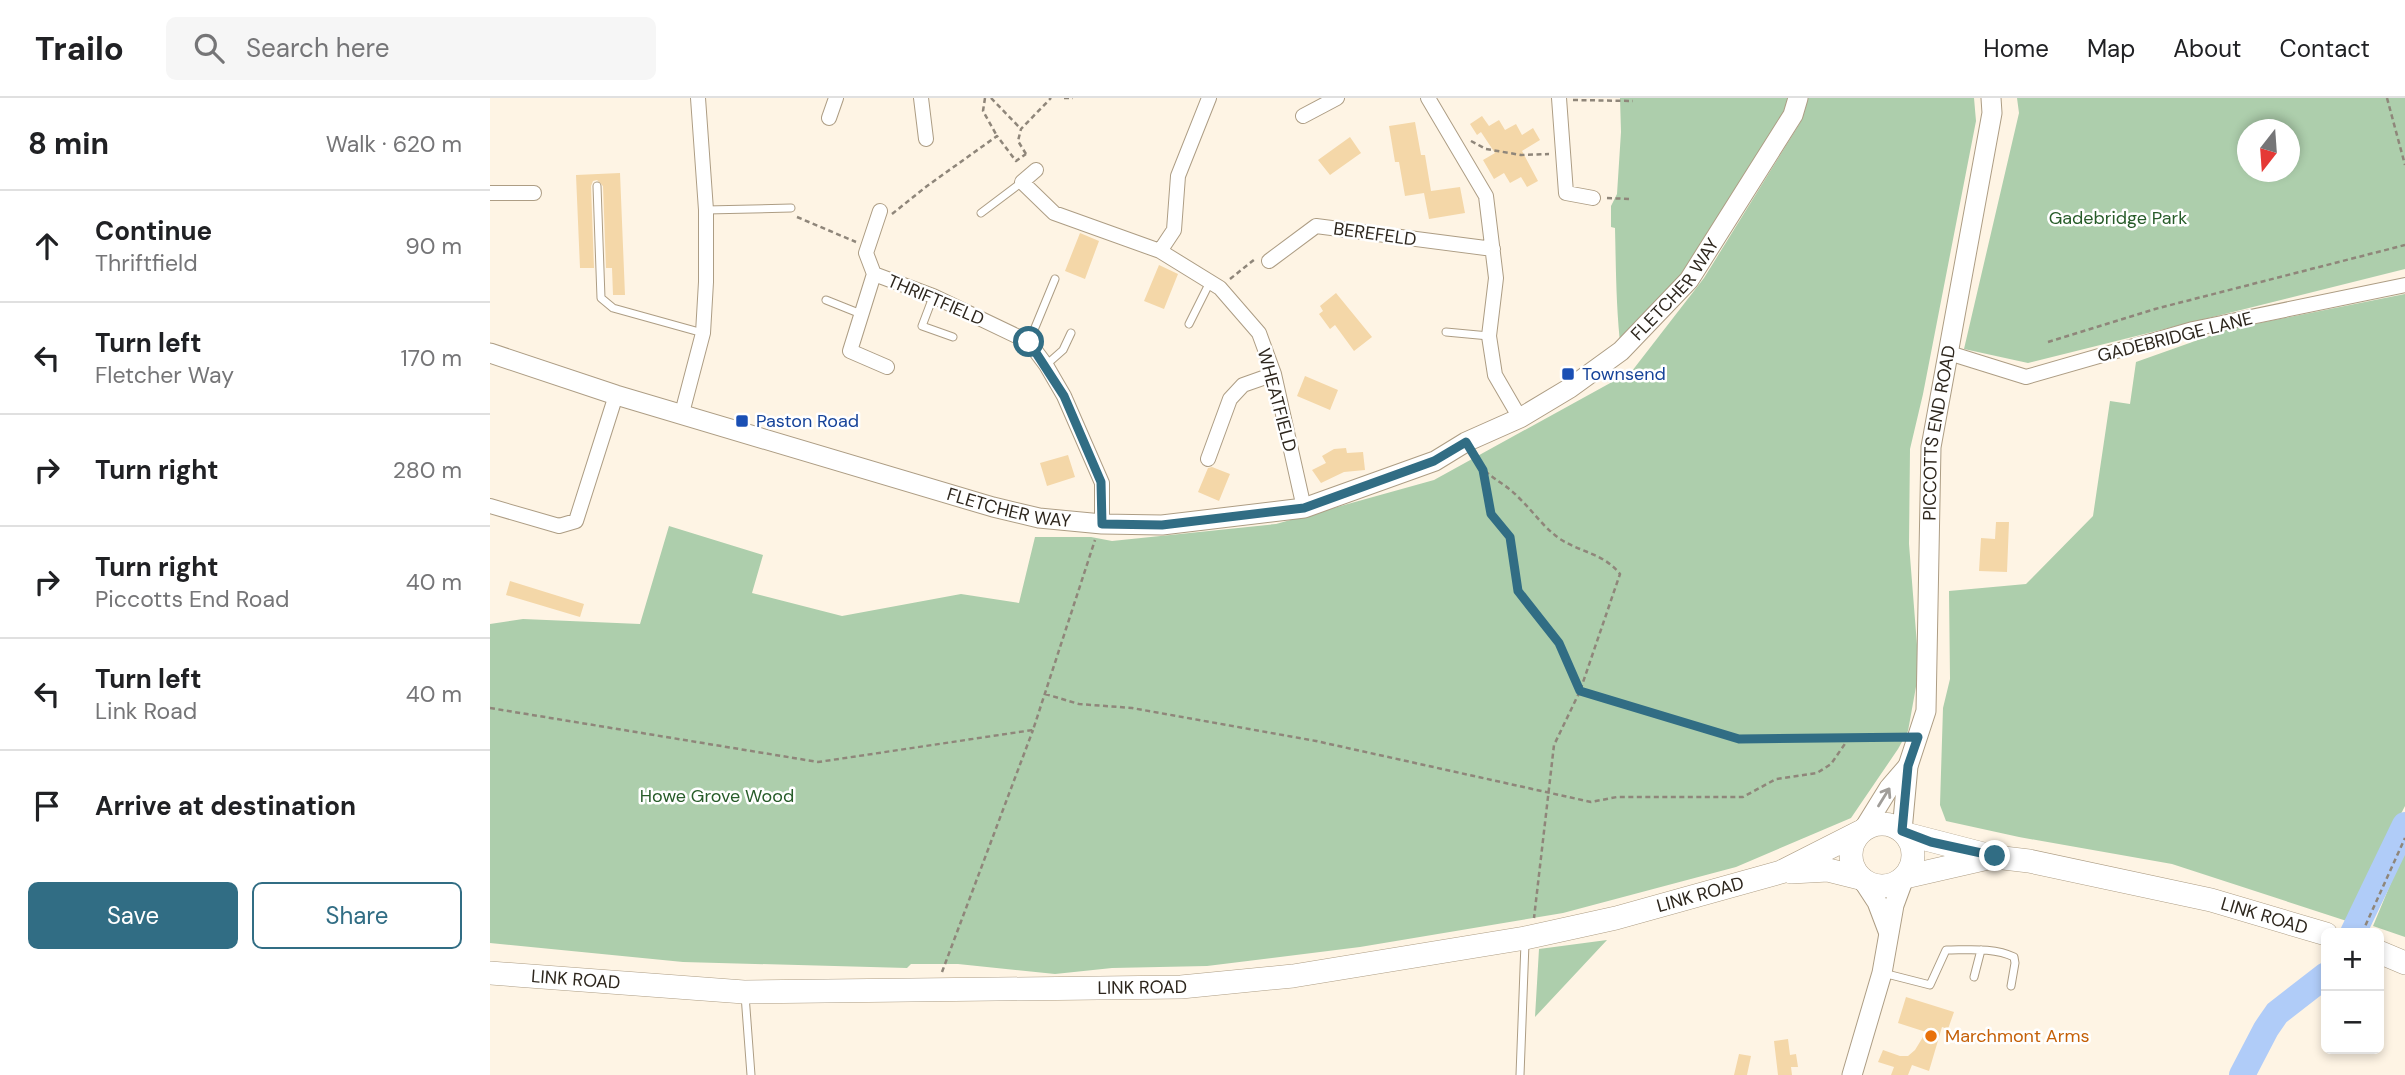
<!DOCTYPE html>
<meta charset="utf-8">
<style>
:root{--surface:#fff;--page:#f6f6f6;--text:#202124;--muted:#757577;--line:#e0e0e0;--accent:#316d84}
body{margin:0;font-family:"DM Sans",sans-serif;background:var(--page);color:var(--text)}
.controls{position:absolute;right:21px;bottom:21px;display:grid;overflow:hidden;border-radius:10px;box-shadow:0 4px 10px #0003}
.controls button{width:63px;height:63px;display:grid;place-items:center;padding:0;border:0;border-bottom:2px solid var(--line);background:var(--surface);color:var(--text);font:35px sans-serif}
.compass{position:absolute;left:1747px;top:21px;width:63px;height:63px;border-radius:50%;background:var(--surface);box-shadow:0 4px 10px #0003;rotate:197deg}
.stop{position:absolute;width:21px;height:21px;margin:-16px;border:5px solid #316d84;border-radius:50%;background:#fff}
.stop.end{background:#316d84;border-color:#fff;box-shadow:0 2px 7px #0008}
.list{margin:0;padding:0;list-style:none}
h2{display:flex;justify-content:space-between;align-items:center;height:91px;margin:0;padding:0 28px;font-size:30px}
h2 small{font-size:23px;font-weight:400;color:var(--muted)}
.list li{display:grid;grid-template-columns:46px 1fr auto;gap:21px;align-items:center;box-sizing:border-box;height:112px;padding:0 28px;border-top:2px solid var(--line)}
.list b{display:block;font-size:26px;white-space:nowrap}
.list p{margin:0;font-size:23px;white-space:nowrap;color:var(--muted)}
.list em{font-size:23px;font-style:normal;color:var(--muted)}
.actions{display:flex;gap:14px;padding:21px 28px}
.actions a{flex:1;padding:16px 0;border:2px solid var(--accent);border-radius:10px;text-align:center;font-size:24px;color:var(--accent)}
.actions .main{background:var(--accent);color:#fff}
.icon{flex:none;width:38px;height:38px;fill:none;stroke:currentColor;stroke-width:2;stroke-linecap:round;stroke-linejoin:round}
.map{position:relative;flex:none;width:1915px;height:977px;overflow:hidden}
header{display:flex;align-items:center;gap:42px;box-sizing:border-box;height:98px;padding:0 35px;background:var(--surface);border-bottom:2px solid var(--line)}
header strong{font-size:33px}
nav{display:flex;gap:38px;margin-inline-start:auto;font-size:24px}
.search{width:490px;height:63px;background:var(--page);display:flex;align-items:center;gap:18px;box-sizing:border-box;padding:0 24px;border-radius:10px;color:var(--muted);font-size:26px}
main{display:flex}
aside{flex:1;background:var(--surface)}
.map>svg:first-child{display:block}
.green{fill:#adceac;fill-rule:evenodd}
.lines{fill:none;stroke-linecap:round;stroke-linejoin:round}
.river{stroke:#b0ccf8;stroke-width:26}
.building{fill:#f4d7a8}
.lane-casing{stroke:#ad9d84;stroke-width:9}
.street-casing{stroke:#ad9d84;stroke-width:16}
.secondary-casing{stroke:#ad9d84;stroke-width:21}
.primary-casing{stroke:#ad9d84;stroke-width:24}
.path{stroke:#8f867a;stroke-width:2.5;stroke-dasharray:5 3.5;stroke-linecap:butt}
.lane{stroke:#fff;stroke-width:7}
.street{stroke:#fff;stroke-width:14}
.secondary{stroke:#fff;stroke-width:19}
.primary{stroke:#fff;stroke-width:23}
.oneway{stroke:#a09d99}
.route{stroke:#316d84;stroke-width:9}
.transit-dot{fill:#1a4fb4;stroke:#fff;stroke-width:2.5}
.food-dot{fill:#e8710a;stroke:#fff;stroke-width:2.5}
.labels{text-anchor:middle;stroke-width:5;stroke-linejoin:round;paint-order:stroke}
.park-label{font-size:18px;fill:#275c29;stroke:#fff}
.street-label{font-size:18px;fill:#2d261d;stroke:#fff}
.transit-label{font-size:18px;fill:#164399;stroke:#fff;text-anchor:start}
.food-label{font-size:18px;fill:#c56008;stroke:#fff;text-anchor:start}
</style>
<header>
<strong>Trailo</strong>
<div class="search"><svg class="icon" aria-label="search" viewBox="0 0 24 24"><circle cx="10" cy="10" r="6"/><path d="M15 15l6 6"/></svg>Search here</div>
<nav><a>Home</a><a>Map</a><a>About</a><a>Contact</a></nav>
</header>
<main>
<aside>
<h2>8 min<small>Walk · 620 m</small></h2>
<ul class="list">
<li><svg class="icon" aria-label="ahead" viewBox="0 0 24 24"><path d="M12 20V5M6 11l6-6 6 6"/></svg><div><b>Continue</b><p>Thriftfield</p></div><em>90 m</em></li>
<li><svg class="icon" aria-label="left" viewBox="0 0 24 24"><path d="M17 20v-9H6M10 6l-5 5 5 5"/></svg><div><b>Turn left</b><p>Fletcher Way</p></div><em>170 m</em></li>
<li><svg class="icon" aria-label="right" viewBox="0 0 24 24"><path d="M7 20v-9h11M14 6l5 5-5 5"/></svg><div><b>Turn right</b></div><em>280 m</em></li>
<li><svg class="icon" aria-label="right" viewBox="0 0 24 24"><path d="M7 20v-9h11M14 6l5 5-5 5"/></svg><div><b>Turn right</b><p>Piccotts End Road</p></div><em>40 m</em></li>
<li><svg class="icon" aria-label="left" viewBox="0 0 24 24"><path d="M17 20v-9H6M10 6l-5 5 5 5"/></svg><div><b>Turn left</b><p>Link Road</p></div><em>40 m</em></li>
<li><svg class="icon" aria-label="arrive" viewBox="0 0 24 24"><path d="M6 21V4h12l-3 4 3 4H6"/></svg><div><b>Arrive at destination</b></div></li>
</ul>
<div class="actions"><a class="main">Save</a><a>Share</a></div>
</aside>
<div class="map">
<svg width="1915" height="977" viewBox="0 0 1915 977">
<rect width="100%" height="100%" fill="#fef4e4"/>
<!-- green -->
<path class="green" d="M1130,0H1308L1199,182L1131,253C1126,211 1126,172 1125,130L1121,129V108L1127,96L1131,34Z
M1317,0H1484L1486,23L1433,296L1420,351L1419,446L1429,572L1418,633L1408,651L1361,720L1246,769L1073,815L870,849L717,868L622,870L565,876L468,866H421L417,870L193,864L0,845V526L33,521L150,526L179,428L273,457L262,495L352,518L471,496L529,505L545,439H601L622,443L786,426L944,382L1142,273L1214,180L1310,25Z
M1527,0H1915V171L1538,265L1474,251L1529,15ZM1758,32H1800V74H1758Z
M1915,196V708L1897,743L1864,825L1872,828L1682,766L1529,739L1456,723L1450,707L1453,610L1460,581L1459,493L1536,486L1603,418L1620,303L1640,306L1646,264L1739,231Z
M1915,751V839L1883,828Z
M1117,842L1045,919L1049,851Z"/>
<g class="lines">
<!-- river -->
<path class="river" d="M1863,835L1915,727
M1752,977L1776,931L1787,915L1836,877"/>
</g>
<!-- building -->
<path class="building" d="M992,18L999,28L1009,22L1015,32L1026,26L1032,37L1043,30L1050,42L1032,53L1048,83L1037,89L1031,79L1020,85L1014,75L1004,81L993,62L1005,55L991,34L987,37L980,26Z
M925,24L931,57H935L941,93L970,89L975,115L939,121L934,95L915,98L909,64H905L899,28Z
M860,39L871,55L840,77L828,62Z
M130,75L135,197H123L122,170H116L113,88L107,82L103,83L101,88L104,170H90L86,77Z
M590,135L609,143L595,181L575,173Z
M669,167L688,176L674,211L654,203Z
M846,195L882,239L864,253L845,227L840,231L829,216L833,213L830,208Z
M815,278L848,292L840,312L807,298Z
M856,350L857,355L873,354L875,372L854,374L831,385L822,372L836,365L832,358L844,351Z
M578,357L585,379L557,388L550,365Z
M722,369L740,376L729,403L708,394L718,370Z
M1506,424H1519L1517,474L1489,473L1491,440L1505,441Z
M20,483L94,506L90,519L16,497Z
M1416,899L1464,914L1458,931L1452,929L1439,973L1422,967L1418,977H1401L1404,969L1388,964L1393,952L1410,958H1418L1425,952L1436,934L1408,925Z
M1298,941L1300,957L1306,956L1308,969H1301L1302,977H1288L1284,943Z
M1249,956L1261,958L1257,977H1244Z"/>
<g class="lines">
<defs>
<path id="lane" d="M107,88L111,200L123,210L213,235
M216,112L301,110
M491,115L532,84
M443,199L432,228L463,239
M336,202L371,216
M699,226L720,184
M956,234L999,238
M539,244L565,181
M556,267L573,252L581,235
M1393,875L1440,887L1456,852C1478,852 1504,849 1524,859L1525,865L1521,888
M1484,879L1491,852
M255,897L261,977
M1030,977L1035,845"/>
<path id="street" d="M431,0L436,41
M719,0L688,78L684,132L670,153L730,190L769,235L784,276L814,410
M938,0L996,98L1006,180L999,238L1005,277L1030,320
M1069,0L1076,95L1103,100
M813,18L847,0
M339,20L346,0
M546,72L532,84L564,115L670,153
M0,95H44
M390,113L376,155L384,176L443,198L539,244L556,267L574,298L612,385V426
M779,163L826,128L1003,151
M384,176L360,253L397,269
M1459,255L1536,279L1703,231L1915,187
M192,315L213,235L216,184V112L208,0
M718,361L740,301L753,287L784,276
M0,408L69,428L86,423L126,297"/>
<g id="secondary">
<path id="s1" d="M0,255L126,297L503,409L549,420L612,426L672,427L814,410L945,363L976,344L1030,320L1080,290L1131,253L1199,182L1303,17L1308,0"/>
<path d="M1373,732L1399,690L1418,668"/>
<path id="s2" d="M1412,733L1418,668L1436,613L1441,349L1502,15L1501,0"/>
<path d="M1372,781L1387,804L1398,833"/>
<path d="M1362,977L1392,875L1404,807L1414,780"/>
</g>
<g id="primary">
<circle cx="1392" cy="757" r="31"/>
<path id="s3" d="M1416,736L1505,759L1539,763L1721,802L1836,836"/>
<path d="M1301,774L1338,772L1370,780"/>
<path d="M1415,779L1498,760"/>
<path d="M1889,854L1915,865"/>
<path id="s4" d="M0,875L254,894L691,889L803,878L1035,840L1126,820L1291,774L1370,734"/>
</g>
</defs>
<!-- lane casing -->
<use href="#lane" class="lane-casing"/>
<!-- street casing -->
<use href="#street" class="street-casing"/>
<!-- secondary casing -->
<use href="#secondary" class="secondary-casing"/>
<!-- primary casing -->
<use href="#primary" class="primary-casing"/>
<!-- path -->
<path class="path" d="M495,0L493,13L507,38
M501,0L531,31
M574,0H583
M1897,0L1915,67
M1083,2L1143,3
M981,43L996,51L1031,57L1059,56
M536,56L528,43L531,31L561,0
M1117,100L1139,101
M402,116L437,88L507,38L526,63L536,56
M307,119L366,144
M740,181L765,161
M1558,244L1665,211L1915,147
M984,360C995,378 1014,384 1028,399C1043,413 1052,428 1070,441C1092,455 1113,455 1130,476L1090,593L1249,641L1411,639
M993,374L1001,416L1020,439L1028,493L1069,545L1090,593L1064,647L1044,820
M555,596L589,606L642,610L826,643L1101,704L1127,699H1253L1286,681L1327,675L1341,666L1359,640
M0,610L328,664L543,632L605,442
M1872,835L1915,740
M452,874L543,632"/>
<!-- lane -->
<use href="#lane" class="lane"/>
<!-- street -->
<use href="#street" class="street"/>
<!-- secondary -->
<use href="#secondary" class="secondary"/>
<!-- primary -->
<use href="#primary" class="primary"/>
</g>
<!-- one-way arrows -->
<defs><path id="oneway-shaft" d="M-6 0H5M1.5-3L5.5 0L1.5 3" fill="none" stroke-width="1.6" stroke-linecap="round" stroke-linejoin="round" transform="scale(1.75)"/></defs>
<use class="oneway" href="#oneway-shaft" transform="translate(1394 699) rotate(-58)"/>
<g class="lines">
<!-- route -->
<path class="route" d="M539,244L574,298L611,384L612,426L672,427L814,410L944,363L976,344L993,372L1001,416L1020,439L1028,493L1069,545L1090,593L1249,641L1428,639L1418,668L1412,733L1441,744L1505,758"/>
</g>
<!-- markers -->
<g class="transit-dot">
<rect x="1071" y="269" width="14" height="14" rx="3.5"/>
<rect x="245" y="316" width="14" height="14" rx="3.5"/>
</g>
<circle class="food-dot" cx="1441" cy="938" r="7"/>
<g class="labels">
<!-- park labels -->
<g class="park-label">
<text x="1628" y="126">Gadebridge Park</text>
<text x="227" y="704">Howe Grove Wood</text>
</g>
<!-- street labels -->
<g class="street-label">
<text transform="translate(885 136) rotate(8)" y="6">BEREFELD</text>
<text dy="6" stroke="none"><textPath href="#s1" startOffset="1278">FLETCHER WAY</textPath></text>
<text transform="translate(446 202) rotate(23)" y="6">THRIFTFIELD</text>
<text transform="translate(1685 239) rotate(-14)" y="6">GADEBRIDGE LANE</text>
<text transform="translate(787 302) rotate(75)" y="6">WHEATFIELD</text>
<text dy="6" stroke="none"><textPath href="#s2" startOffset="402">PICCOTTS END ROAD</textPath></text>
<text dy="6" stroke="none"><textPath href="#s1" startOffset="542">FLETCHER WAY</textPath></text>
<text dy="6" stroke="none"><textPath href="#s4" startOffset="1220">LINK ROAD</textPath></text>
<text dy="6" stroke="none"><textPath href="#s3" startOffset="368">LINK ROAD</textPath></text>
<text dy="6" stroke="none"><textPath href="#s4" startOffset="86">LINK ROAD</textPath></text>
<text dy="6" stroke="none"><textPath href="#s4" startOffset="653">LINK ROAD</textPath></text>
</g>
<!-- transit labels -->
<g class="transit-label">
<text x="1092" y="282">Townsend</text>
<text x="266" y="329">Paston Road</text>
</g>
<!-- food labels -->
<g class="food-label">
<text x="1455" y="944">Marchmont Arms</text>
</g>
</g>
</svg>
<div class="controls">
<button>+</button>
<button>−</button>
</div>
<svg class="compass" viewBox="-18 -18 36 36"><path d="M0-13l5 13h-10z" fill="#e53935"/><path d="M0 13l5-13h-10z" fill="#757577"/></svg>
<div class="stop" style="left:539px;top:244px"></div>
<div class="stop end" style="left:1505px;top:758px"></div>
</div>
</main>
